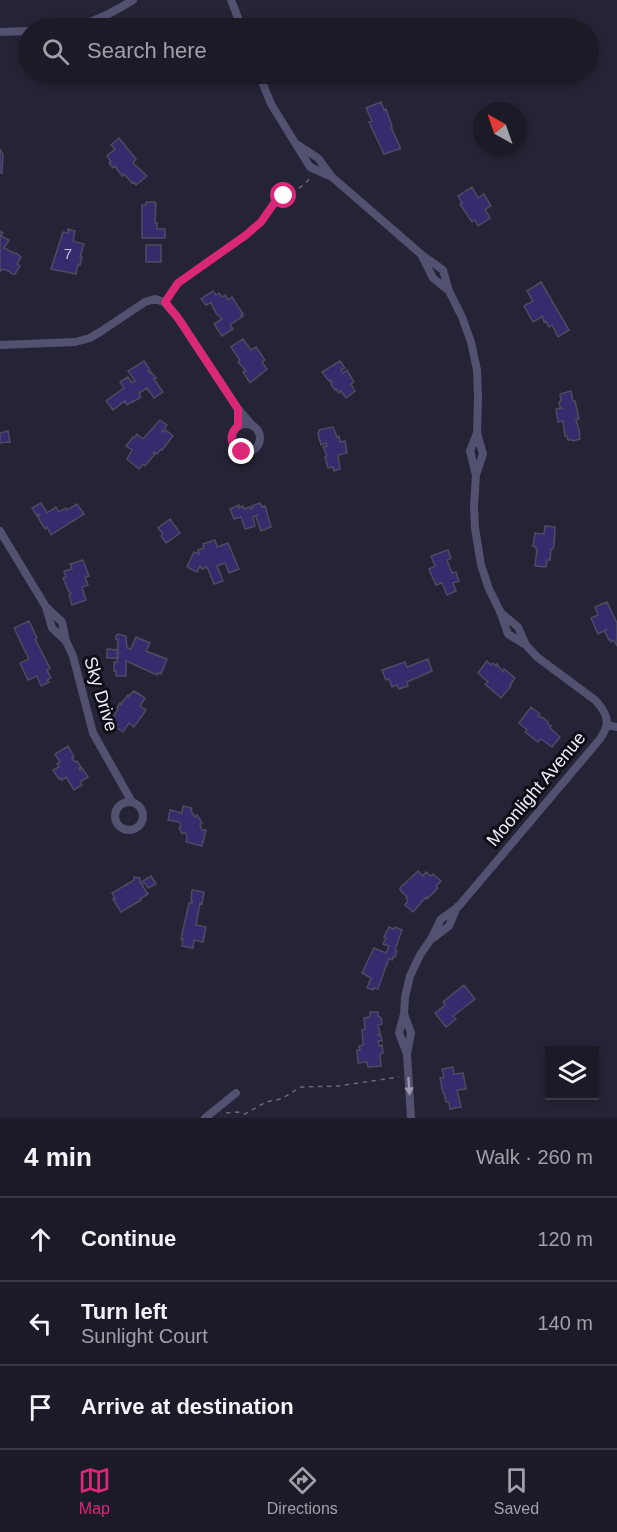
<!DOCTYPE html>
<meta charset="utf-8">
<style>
:root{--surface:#1b1b28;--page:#282834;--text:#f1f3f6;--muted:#a0a1a8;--line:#393945;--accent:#db2777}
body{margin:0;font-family:Helvetica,sans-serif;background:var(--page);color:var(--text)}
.controls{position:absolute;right:18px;bottom:18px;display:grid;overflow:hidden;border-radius:0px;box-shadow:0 3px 9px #0003}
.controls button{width:54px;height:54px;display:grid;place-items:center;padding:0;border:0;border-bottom:2px solid var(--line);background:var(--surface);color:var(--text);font:30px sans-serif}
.compass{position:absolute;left:473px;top:102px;width:54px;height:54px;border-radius:50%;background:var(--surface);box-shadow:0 3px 9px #0003;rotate:320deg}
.stop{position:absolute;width:18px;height:18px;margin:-14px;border:4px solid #db2777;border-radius:50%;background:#fff}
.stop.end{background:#db2777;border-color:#fff;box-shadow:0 2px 6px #0008}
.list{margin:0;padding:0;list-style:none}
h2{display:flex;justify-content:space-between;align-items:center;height:78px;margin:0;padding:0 24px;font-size:26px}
h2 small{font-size:20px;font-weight:400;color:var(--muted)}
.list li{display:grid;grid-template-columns:39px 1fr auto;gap:18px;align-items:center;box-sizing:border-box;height:84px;padding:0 24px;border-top:2px solid var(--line)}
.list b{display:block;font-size:22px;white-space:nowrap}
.list p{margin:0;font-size:20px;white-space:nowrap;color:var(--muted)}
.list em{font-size:20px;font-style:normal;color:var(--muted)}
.icon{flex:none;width:33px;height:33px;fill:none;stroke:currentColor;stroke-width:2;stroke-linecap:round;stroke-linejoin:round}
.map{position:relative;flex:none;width:617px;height:1118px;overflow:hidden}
.search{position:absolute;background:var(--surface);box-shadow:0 3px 9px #0003;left:18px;right:18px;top:18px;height:66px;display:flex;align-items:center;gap:15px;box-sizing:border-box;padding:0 21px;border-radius:33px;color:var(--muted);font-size:22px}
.sheet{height:330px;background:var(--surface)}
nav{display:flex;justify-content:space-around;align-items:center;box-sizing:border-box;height:84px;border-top:2px solid var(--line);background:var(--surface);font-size:16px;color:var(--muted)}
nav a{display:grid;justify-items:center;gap:3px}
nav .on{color:var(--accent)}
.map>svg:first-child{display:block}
.building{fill:#352c6d;stroke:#4c4c61;stroke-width:1.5}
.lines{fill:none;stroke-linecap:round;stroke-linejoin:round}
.path{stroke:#676778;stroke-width:1.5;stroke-dasharray:4.5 4.5;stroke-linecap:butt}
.minor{stroke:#52516f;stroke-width:8}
.oneway{fill:#9998ae}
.route{stroke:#db2777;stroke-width:8}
.labels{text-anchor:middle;stroke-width:6;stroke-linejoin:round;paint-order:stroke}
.number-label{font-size:15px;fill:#c0bed8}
.street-label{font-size:18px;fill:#efeffc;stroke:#0e0e16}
</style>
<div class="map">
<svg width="617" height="1118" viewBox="0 0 617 1118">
<rect width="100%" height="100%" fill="#242436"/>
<!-- building -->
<path class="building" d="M381,19L380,28H369L368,21Z
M381,102L384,110L386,109L392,126L391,127L400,147V149L384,154L369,122L372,121L366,108Z
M119,138L136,159L133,163L147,176L136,185L134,182L132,183L124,174L122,176L115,166L113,168L109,163L111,162L107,156L115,149L111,145Z
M0,149L3,155L2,173H0Z
M472,187L478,198L484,194L491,206L485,209L490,218L478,226L475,220L472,222L460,204L462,203L458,196Z
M146,202H155V204H156L155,223H157V229H165V238H142V205H146Z
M68,229L75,231L73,241L84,244L80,257H82L80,265H78L76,274L51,269L63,232L68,233Z
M0,231L3,233L1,236L9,240L4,248L14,253H16L21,257L17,264L20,266L15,274H12L9,271L2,269L0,272Z
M146,245H161V262H146Z
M541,282L569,330L558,337L552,325L549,327L546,321L544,322L542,317L543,316L533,322L524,306L533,301L527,291Z
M213,291L216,295L219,293L222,297L225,295L228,300L232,297L243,314L241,315L243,316L230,325L233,329L222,336L214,324L222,319L216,313L211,303L212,302L206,305L201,299Z
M243,339L251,350L256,347L265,360L262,362L267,369L250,383L243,372L246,371L238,362L240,360L231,347Z
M144,361L150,370L148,371L150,373L151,372L156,378L154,379L163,392L154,398L147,388L139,393L141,397L133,402V401L127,405L125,401L113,410L106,401L124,388L120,382L128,377L132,383L135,381L128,371Z
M340,361L345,368L341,370L343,373L347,370L354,382L351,384L355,391L346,398L341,391L339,393L336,389L335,390L331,384L332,383L330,380L329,381L322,372Z
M571,391L573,401H575L579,419H576L580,434L579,435L580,439L573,441L572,440H568L567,436H565L563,421L558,422L556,409L562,408L560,407L559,402L561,401L560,394Z
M160,420L167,425L162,431L164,432L166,430L173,436L162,450L161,449L157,454L154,452L153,453L155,454L145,466L143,464L139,469L127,459L132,450L126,446L133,437H135L137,434L143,439Z
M333,427L337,437L339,436L340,442L345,441L347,453L338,455L340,469L334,471L333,467L328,468L325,457L327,456L323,447L327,446L326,443L321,445L318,434L319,430Z
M8,431L10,442L0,443V433Z
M41,503L47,513L56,507L59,512L66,508L67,510L77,504L84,514L51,535L47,527L45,529L42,524L38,517L40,516L39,514L37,516L32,508Z
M260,503L262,507L265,506L271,527L261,531L256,517L257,515L253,517L255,526L245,529L241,517L234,519L230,509L239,505V508L243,506L244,509L250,507L251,509L253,508L252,506Z
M170,519L180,533L166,543L161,536L163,534L158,528Z
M545,526L555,527L554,545L553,549H551L550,560H547L546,567L535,566L537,549H536V547L533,546L535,533L544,534Z
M215,540L217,547L228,543L239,569L229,573L225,563L217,566L223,581L214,584L207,567L202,569L200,566L197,572L187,567L194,552L199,554L198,550L204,548L203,544Z
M448,550L451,558L447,560L452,573L456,572L459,581L453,583L456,591L447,595L442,583L436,585L429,569L435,566L431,556Z
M83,560L89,576L85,577L88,585L82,587L86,600L72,605L69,595L71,594L70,592H69L63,578L66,577L64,571L72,569L70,564Z
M607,602L617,623V646L614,640L611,642L610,639L609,640L605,632L606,630L598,634L591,618L598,615L595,607Z
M29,621L37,638L35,639L50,668L47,670L51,678L47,680L49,682L41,686L37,676L28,680L20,663L29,659L14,628Z
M118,634L126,636L127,648L131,649L136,637L150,643L146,651L167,659L161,674L158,673L157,675L126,661V676H116V671H114V662H117L118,640L116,639V636Z
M107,649L118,650V658H107Z
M428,659L432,671L407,682L408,686L399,689L397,685L392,687L389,679L386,680L382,670L405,662L407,667Z
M487,661L491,665L493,663L496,666L497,664L503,672L504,669L515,678L510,685L511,686L501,698L485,684L488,682L478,673Z
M134,691L145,698L140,706L146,710L134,727L129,723L123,732L116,727L118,725L112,721L115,717L113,716L118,709L117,708L120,703L121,704L128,695L129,696Z
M531,707L540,714L538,716L541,718L542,717L548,722L547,723L551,726L550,728L560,737L552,747L541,739L538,742L525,732L527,730L519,723Z
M68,746L74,757L72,758L75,762L77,761L81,767L79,768L80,770L82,768L88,777L80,782L82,785L74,790L66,777L62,780L61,778L59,779L53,770L59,767L57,764L60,762L55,754Z
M183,806L192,808L191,811L195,817L197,815L202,823L200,825L202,830H206L202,846L186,842L187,836L185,832L182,834L179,828L181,826L179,822L168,820L170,810L182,813Z
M418,871L423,876L426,872L431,876L433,874L441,881L436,886L438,888L427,899L426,897L413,912L405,905L408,901L406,898L407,897L400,890V888Z
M151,876L156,884L148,888L145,883L142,885L148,894L140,899L141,900L121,912L113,899H115L112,893L134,880V877L140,878V883Z
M192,890L204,892L202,904L200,903L196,925L206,927L203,942L194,940L193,948L182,946L183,939H181L189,903H192V901H191Z
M389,927L394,929L395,927L402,930L395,950L397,951L395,957H393L392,960L389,958L378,989L373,988V990L367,988L371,978L362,973L374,948L386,953L389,946L383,944L386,938L384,937Z
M464,985L475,999L453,1016L456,1019L446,1027L435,1013L445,1005L443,1002Z
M370,1012H378V1016L381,1018L382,1024L378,1025L380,1033L378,1035H381L382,1041H378L379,1046L382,1045L383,1053L380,1054L381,1066L368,1067L367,1062L358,1063L357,1050H360L359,1046L363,1045L362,1030L365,1029L364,1018L370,1017Z
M453,1067L454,1074L463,1073L466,1089L457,1090L461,1107L450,1109L449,1102H446L444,1093H443L440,1078L444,1077L442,1069Z"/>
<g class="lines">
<!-- path -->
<path class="path" d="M169,296L178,283L246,235L261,222L275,202L304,185L309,179
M226,1113L237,1112L245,1114L266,1102L281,1099L301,1087L338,1086L399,1077"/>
<!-- minor -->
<path class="minor" d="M231,0L242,28
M64,28C90,25 112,13 133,0
M0,32L28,31
M259,74L271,104L310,167L332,177L422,255L443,270L449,291L462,317L471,342L477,370L478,398L477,433L483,454L476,475L474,506L475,528L481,565L489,589L500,611L508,634L526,645L537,657L595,700C608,714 611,723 600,739L458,907L441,919L431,939L420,955L410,976L405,997L404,1014L399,1033L407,1054
M298,145L318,158L332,177
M422,256L433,278L449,291
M0,345L75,342L90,338L100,332L145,302L155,299L164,302L178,318L238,409L252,425
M232 438a14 14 0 1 1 28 0a14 14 0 1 1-28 0Z
M476,475L470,451L477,433
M0,531L46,607L52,628L66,641
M46,607L62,622L66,641L73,656L93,733L132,802
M500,612L518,627L526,645
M607,725L617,727
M115 816a14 14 0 1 1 28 0a14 14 0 1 1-28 0Z
M433,938L449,926L457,907
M404,1014L411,1033L407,1054L411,1118
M205,1118L236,1093"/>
</g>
<!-- one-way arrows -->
<defs><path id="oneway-solid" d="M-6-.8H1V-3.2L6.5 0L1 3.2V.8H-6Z" transform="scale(1.5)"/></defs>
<use class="oneway" href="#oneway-solid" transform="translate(409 1086) rotate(86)"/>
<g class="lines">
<!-- route -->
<path class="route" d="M242,452C230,447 228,434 238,426V409L178,318L165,302L178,283L246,235L261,222L275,202L284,196"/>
</g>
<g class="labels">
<!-- number labels -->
<g class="number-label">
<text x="68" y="259">7</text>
</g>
<!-- street labels -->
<g class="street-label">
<text transform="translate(101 694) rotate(73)" y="6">Sky Drive</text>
<text transform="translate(536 789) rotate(-50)" y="6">Moonlight Avenue</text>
</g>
</g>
</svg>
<div class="controls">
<button><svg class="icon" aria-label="layers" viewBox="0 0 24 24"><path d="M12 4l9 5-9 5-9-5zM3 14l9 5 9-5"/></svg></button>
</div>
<svg class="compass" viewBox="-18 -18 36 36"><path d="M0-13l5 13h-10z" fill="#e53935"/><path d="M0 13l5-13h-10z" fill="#a0a1a8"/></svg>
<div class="stop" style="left:284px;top:196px"></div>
<div class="stop end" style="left:242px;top:452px"></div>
<div class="search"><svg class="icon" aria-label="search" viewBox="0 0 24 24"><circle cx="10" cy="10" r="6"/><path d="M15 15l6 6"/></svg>Search here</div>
</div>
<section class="sheet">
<h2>4 min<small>Walk · 260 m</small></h2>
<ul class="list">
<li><svg class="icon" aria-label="ahead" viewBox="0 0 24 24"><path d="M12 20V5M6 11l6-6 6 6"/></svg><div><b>Continue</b></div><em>120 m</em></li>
<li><svg class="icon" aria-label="left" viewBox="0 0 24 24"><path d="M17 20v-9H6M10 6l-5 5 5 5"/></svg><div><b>Turn left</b><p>Sunlight Court</p></div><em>140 m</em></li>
<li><svg class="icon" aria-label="arrive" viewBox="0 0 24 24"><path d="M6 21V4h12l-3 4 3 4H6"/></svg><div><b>Arrive at destination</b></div></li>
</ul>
</section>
<nav>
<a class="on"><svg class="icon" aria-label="map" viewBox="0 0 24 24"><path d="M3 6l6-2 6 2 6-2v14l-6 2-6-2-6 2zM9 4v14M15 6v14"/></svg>Map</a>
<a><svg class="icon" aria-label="directions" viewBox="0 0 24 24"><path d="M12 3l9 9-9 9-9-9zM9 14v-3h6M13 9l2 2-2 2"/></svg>Directions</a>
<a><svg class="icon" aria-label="saved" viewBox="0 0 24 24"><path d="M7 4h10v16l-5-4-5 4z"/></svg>Saved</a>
</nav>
